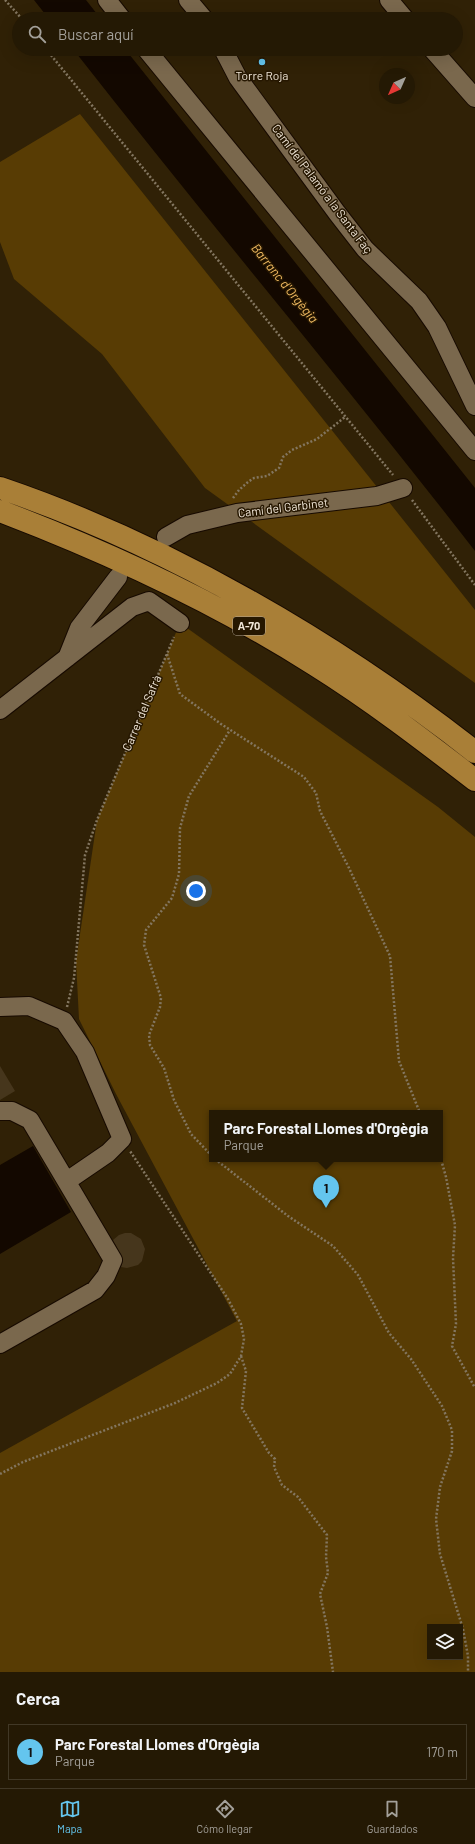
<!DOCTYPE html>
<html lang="es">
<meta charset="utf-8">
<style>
:root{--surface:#241904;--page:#2c220e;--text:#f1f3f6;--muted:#a3a09a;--line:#413826;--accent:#64c5ee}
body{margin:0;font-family:Barlow,sans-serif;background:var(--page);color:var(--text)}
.controls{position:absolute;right:12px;bottom:12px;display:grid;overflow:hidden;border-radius:0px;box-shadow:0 4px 16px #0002}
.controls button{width:36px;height:36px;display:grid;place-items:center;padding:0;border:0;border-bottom:1px solid var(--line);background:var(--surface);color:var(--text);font:20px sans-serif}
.compass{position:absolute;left:379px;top:68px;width:36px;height:36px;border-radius:50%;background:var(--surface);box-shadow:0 4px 16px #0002;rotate:225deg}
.you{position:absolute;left:196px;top:891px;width:14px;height:14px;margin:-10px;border:3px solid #fff;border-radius:50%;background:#1a73e8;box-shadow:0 0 0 6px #1a73e833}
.badge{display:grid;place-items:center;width:26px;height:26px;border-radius:50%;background:var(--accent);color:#111;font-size:13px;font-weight:700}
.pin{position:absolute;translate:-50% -33px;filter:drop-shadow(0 1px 2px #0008)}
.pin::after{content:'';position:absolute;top:21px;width:14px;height:12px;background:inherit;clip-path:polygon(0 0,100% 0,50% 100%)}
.popup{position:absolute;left:209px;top:1110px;width:234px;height:52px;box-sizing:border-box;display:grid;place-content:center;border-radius:0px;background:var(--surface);filter:drop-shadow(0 1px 3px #0005);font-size:13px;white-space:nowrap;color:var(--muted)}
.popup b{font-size:15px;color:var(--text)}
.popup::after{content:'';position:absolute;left:50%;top:100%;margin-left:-8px;border:8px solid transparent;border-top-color:var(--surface)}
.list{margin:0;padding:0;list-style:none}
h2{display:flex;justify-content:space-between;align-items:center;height:52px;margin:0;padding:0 16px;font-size:17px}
h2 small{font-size:13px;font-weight:400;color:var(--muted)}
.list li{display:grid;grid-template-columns:26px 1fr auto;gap:12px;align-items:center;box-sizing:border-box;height:56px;margin:0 8px 8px;padding:0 8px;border:1px solid var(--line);border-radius:0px}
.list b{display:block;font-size:15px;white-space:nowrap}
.list p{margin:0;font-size:13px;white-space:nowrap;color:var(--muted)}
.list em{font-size:13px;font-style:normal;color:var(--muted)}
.icon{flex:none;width:22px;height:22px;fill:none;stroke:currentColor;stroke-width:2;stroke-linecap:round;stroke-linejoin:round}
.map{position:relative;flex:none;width:475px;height:1672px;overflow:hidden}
.search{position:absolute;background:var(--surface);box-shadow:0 4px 16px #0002;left:12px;right:12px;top:12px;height:44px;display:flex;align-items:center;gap:10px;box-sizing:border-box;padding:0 14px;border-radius:22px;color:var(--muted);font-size:15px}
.sheet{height:116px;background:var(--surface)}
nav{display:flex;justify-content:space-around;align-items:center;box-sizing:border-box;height:56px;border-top:1px solid var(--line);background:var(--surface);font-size:11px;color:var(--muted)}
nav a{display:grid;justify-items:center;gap:2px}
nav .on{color:var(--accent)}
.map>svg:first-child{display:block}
.green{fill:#583c04;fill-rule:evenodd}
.water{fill:#130800}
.building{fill:#46361c}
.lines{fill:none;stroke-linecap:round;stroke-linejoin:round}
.minor-casing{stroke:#170a00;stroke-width:20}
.highway-casing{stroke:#170a00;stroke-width:24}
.path{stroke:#837660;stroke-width:2.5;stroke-dasharray:2 2;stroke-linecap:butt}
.minor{stroke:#7a684d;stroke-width:18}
.highway{stroke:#a97f37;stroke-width:22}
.poi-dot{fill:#64c5ee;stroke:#261700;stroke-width:1.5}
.labels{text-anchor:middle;stroke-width:3;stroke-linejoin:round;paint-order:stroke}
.shield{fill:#261700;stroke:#b3a796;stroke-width:1}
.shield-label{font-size:11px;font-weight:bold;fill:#efe5d6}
.poi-label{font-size:12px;fill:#efe5d6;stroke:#261700}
.street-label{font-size:12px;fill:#efe5d6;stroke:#261700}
.water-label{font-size:13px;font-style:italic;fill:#f0ba62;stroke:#261700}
</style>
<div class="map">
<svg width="475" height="1672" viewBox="0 0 475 1672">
<rect width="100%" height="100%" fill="#302106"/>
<!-- green -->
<path class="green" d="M80,114L475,610V683L205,488L102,354L14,279L0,242V162Z
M180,623L438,807L475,837V1672H0V1453L237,1321L116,1094L79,1019L76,961L97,820ZM212,1113H440V1159H212ZM430,1627H460V1657H430Z"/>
<!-- water -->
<path class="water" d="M34,0H86L101,19H49Z
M73,49H125L475,488V551C344,382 205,218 73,49Z
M33,1146L71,1212L0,1254V1165Z"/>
<!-- building -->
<path class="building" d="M0,1066L15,1091L0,1100Z
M125,1233H131L141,1239L145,1249L142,1261L138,1265L127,1268L121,1267L123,1259L113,1240L119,1235Z"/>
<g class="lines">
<defs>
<path id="minor" d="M107,0L122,19
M188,0L204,19
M389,0L405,19
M146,49L475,451
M223,49L238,78L337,213L365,249L419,301L437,327L475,406
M432,49L475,98
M166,537L187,525L237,513L377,496L403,488
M67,658L79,628L118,577
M0,710L132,607L149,601L180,623
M0,1007L29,1006L64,1021L85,1052L122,1139L108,1153L67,1181
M0,1111H12L30,1120L113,1260L106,1276L95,1290L0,1344"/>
<path id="highway" d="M0,488C168,545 336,643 475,752
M0,511C110,553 216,602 315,665C371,700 423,740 475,780"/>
</defs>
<!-- minor casing -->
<use href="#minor" class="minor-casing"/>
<!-- highway casing -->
<use href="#highway" class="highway-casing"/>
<!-- path -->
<path class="path" d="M5,0L22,19
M46,49L393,475
M233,498L239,490L248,482L254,478L267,476L279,468L283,457L292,450L317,439L345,417
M412,500L475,585
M167,654L180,694L221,724L304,777L316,793L320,811L349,868L390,956L399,1061L420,1113
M67,1007L74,978L85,855L97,820L174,637
M212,1156L191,1134L174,1100L164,1068L150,1045L149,1035L160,1007L161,998L144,945L146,930L172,898L179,874L180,828L189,796L230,730
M440,1156L446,1177L455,1225L453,1258L456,1324L452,1346L475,1388
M215,1159L288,1216L333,1246L358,1275L389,1333L411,1359L442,1406L452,1430V1451L440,1487L436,1519L440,1554L463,1629L468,1656V1672
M241,1356L246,1371L242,1408L269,1453L275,1459L274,1467L282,1485L298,1497L327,1535L326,1557L328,1573L320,1594L327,1627L333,1672
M0,1474L23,1462L175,1403L217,1383L230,1374L241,1356L244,1339L241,1324L228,1299L130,1151"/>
<!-- minor -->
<use href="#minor" class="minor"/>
<!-- highway -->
<use href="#highway" class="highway"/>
</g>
<!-- markers -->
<circle class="poi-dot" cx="262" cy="62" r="4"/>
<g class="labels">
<!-- shield labels -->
<rect class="shield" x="233" y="617" width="32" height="18" rx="3"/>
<g class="shield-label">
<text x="249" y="630">A-70</text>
</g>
<!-- poi labels -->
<g class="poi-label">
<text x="262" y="80">Torre Roja</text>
</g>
<!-- street labels -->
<g class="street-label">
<text transform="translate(322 189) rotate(53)" y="4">Camí del Palamó a la Santa Faç</text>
<text transform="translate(283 508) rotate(-7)" y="4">Camí del Garbinet</text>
<text transform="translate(142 713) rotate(-67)" y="4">Carrer del Safrà</text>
</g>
<!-- water labels -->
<g class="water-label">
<text transform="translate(285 283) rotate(51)" y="5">Barranc d'Orgègia</text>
</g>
</g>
</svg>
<div class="controls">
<button><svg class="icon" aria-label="layers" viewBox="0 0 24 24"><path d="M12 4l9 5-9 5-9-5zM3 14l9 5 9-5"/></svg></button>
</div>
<svg class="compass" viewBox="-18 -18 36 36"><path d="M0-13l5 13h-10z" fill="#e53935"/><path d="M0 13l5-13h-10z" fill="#a3a09a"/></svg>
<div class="you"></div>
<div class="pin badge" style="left:326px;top:1208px">1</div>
<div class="popup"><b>Parc Forestal Llomes d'Orgègia</b>Parque</div>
<div class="search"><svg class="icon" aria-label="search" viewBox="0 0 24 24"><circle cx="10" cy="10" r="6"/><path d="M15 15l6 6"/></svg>Buscar aquí</div>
</div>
<section class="sheet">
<h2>Cerca<small></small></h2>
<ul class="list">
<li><span class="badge">1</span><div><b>Parc Forestal Llomes d'Orgègia</b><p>Parque</p></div><em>170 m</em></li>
</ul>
</section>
<nav>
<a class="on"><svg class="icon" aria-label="map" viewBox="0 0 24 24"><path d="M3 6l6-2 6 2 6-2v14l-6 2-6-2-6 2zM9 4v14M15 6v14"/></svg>Mapa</a>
<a><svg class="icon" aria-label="directions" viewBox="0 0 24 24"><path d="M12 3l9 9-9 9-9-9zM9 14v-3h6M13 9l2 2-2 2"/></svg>Cómo llegar</a>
<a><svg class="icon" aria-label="saved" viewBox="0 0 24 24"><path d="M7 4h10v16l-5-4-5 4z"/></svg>Guardados</a>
</nav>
